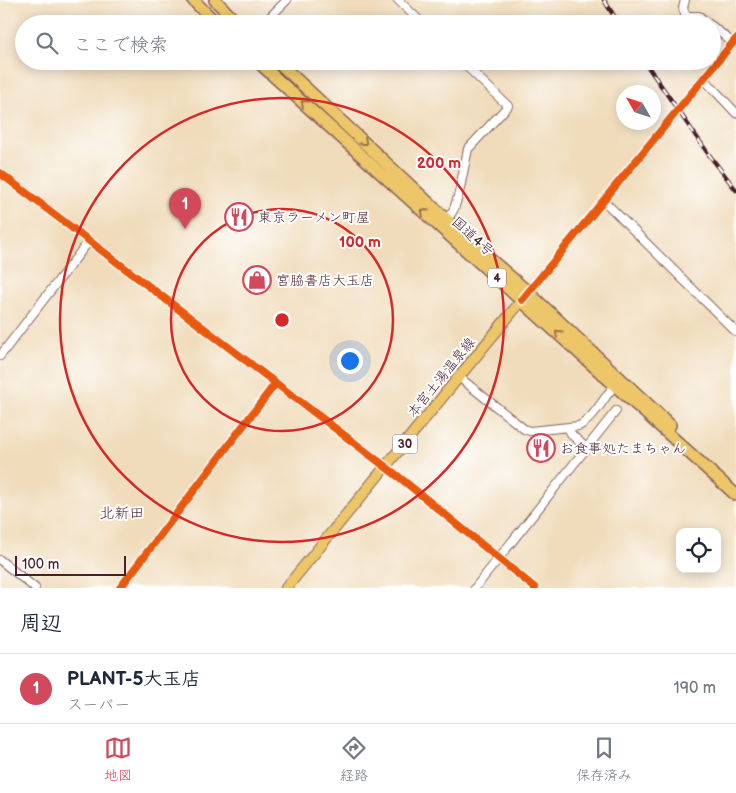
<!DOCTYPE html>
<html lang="ja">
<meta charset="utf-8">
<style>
:root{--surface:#fff;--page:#f2f2f3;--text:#1f2937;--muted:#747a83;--line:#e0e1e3;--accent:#d1495b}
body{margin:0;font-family:"Balsamiq Sans","Klee One",sans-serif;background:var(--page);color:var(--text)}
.controls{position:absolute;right:15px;bottom:15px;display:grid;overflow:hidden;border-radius:10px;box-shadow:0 2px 12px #0003}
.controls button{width:45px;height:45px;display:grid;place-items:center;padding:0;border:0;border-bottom:1px solid var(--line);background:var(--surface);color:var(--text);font:25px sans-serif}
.compass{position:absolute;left:616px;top:85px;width:45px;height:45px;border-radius:50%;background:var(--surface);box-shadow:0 2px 12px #0003;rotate:309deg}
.scale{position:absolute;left:15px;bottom:12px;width:111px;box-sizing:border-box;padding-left:5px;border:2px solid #4a1f2b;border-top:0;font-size:14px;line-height:18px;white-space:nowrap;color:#4a1f2b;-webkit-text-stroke:4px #fff;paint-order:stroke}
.you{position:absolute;left:349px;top:360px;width:18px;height:18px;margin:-12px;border:4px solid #fff;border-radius:50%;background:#1a73e8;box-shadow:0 0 0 8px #1a73e833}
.badge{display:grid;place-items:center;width:32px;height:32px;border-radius:50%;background:var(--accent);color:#fff;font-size:16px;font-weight:700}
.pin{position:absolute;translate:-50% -41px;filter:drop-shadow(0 1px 2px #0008)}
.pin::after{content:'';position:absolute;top:26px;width:18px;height:15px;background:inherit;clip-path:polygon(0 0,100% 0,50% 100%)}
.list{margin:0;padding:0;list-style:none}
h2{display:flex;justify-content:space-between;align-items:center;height:65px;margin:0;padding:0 20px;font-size:21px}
h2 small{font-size:16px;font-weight:400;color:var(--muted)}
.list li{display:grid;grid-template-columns:32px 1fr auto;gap:15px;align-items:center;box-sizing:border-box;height:70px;padding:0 20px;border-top:1px solid var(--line)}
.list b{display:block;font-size:19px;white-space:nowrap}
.list p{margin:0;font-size:16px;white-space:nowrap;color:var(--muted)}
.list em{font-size:16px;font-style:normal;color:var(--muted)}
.icon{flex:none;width:28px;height:28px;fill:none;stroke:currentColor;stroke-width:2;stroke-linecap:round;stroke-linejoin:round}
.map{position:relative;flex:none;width:736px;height:588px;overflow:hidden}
.search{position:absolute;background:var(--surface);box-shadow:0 2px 12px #0003;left:15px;right:15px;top:15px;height:55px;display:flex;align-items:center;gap:12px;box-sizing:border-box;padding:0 18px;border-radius:28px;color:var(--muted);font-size:19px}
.sheet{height:135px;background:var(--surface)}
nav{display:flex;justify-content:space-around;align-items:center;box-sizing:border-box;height:70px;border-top:1px solid var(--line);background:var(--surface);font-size:14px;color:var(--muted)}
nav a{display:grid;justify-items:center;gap:2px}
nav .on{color:var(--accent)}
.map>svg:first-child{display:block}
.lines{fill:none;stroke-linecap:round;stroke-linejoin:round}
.minor-casing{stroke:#84615d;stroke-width:10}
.major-casing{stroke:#84615d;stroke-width:12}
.highway-casing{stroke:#84615d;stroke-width:14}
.minor{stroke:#fff;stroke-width:8}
.major{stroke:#ecc669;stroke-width:10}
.highway{stroke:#ecc669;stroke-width:11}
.rail-casing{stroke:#4a1f2b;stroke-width:4.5}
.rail{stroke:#fff;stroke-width:2.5;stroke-dasharray:8;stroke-linecap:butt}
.cycleway-casing{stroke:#fff;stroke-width:11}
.cycleway{stroke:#e8590c;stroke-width:8}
.oneway{stroke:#9b724a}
.ring{fill:none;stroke:#d62828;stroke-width:2.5}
.labels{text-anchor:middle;stroke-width:4;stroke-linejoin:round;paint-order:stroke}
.shield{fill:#fff;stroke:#80626b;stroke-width:1}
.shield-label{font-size:12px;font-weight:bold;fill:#4a1f2b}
.poi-label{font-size:14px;fill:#4a1f2b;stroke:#fff;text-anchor:start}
.street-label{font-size:14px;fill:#4a1f2b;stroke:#fff}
.neighbourhood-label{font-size:15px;fill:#4a1f2b;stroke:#fff}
.centre{fill:#d62828;stroke:#fff;stroke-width:2.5}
.ring-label{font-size:15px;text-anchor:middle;font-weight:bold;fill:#d62828;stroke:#fff;stroke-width:4;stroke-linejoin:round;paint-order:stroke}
</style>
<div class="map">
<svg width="736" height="588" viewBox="0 0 736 588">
<rect width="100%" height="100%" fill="#fff"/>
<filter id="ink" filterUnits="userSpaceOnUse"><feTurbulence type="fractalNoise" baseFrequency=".02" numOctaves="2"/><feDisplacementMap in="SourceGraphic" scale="10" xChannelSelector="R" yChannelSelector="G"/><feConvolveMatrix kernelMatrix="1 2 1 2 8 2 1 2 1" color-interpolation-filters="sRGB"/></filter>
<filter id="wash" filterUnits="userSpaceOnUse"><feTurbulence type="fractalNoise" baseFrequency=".0096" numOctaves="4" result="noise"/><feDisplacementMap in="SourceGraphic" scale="20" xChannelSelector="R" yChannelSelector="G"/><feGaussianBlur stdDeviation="1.12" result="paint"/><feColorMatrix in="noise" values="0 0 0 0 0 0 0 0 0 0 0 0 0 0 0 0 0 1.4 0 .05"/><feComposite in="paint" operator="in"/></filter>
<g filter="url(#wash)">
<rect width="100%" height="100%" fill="#f0dcbb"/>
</g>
<g filter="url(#ink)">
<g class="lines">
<defs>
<path id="minor" d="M398,0L423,24
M685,0L683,8L685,14L689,16H699L709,24
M263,24L287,0
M712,26L733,43
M703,78L736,113
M0,173L399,477L535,588
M604,201L736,332
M447,220L454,209L459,193L468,149L508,106L461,61
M527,294L736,39
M0,356L89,241
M459,377L524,429L530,431L579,426C594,418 603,399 614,386
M568,428L572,435L587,449
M0,560L35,588
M120,588L275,384
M475,588L616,411"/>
<path id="major" d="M286,588L522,300"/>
<path id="highway" d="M193,0L217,24
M215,0L238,24
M257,61L736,495
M277,61L476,247L528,292L670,425"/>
</defs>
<!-- minor casing -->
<use href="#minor" class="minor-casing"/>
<!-- major casing -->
<use href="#major" class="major-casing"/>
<!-- highway casing -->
<use href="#highway" class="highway-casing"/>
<!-- minor -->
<use href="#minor" class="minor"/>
<!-- major -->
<use href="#major" class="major"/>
<!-- highway -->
<use href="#highway" class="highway"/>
<defs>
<path id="rail" d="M604,0L619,24
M644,61L707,152L736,190"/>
</defs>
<!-- rail casing -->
<use href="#rail" class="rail-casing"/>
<!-- rail -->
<use href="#rail" class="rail"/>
<defs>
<path id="cycleway" d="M0,173L399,477L535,588
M522,300L736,39
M120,588L275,384"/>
</defs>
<!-- cycleway casing -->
<use href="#cycleway" class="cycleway-casing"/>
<!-- cycleway -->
<use href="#cycleway" class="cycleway"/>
</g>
<!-- one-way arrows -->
<defs><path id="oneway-chevron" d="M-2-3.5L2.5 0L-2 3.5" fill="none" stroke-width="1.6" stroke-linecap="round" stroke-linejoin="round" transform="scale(1.25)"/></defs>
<g class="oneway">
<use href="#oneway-chevron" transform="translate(304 103) rotate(-138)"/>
<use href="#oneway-chevron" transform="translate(364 142) rotate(43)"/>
<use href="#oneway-chevron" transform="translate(424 212) rotate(-138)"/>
<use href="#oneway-chevron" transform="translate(558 333) rotate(-137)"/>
</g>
</g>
<!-- distance rings -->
<g class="ring">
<circle cx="282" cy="320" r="111"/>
<circle cx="282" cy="320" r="222"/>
</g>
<!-- icons -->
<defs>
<symbol id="restaurant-ring" viewBox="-11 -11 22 22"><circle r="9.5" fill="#fff" stroke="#d1495b" stroke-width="1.5"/><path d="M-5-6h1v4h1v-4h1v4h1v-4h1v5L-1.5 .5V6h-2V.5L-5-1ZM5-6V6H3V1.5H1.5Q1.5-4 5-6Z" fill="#d1495b"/></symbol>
<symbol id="shop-ring" viewBox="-11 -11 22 22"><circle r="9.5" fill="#fff" stroke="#d1495b" stroke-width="1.5"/><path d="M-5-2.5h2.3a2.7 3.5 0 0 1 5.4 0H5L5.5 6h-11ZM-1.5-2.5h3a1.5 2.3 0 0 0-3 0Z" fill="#d1495b"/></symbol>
</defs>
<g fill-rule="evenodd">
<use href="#restaurant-ring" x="223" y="201" width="32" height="32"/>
<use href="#shop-ring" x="241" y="264" width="32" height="32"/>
<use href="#restaurant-ring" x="525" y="432" width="32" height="32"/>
</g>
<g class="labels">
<!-- shield labels -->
<g class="shield">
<rect x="488" y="268.5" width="18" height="19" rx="4"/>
<rect x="392.5" y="434.5" width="25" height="19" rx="4"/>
</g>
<g class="shield-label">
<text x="497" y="282">4</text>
<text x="405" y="448">30</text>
</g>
<!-- poi labels -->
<g class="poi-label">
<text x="258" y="222">東京ラーメン町屋</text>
<text x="276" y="285">宮脇書店大玉店</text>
<text x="560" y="453">お食事処たまちゃん</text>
</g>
<!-- street labels -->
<g class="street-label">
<text transform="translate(473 236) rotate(42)" y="5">国道4号</text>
<text transform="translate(441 377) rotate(-51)" y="5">本宮土湯温泉線</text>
</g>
<!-- neighbourhood labels -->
<g class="neighbourhood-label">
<text x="122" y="518">北新田</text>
</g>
</g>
<circle cx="282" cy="320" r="8" class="centre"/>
<g class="ring-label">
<text x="439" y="168">200 m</text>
<text x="360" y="247">100 m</text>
</g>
</svg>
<div class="controls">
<button><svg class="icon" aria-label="locate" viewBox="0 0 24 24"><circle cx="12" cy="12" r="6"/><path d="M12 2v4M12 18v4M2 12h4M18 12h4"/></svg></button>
</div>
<svg class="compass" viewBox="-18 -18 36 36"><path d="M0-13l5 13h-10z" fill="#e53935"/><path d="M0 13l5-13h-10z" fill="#747a83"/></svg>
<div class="scale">100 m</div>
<div class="you"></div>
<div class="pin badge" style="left:185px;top:229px">1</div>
<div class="search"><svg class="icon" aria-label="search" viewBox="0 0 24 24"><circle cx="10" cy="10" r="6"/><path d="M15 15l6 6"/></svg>ここで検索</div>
</div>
<section class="sheet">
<h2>周辺<small></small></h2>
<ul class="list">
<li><span class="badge">1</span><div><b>PLANT-5大玉店</b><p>スーパー</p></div><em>190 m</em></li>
</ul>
</section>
<nav>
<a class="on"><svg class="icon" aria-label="map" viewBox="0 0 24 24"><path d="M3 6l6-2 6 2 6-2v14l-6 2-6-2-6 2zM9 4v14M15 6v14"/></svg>地図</a>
<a><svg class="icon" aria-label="directions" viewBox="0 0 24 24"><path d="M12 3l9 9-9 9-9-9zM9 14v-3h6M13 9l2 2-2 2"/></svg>経路</a>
<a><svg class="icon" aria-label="saved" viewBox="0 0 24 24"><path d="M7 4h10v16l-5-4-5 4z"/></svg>保存済み</a>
</nav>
